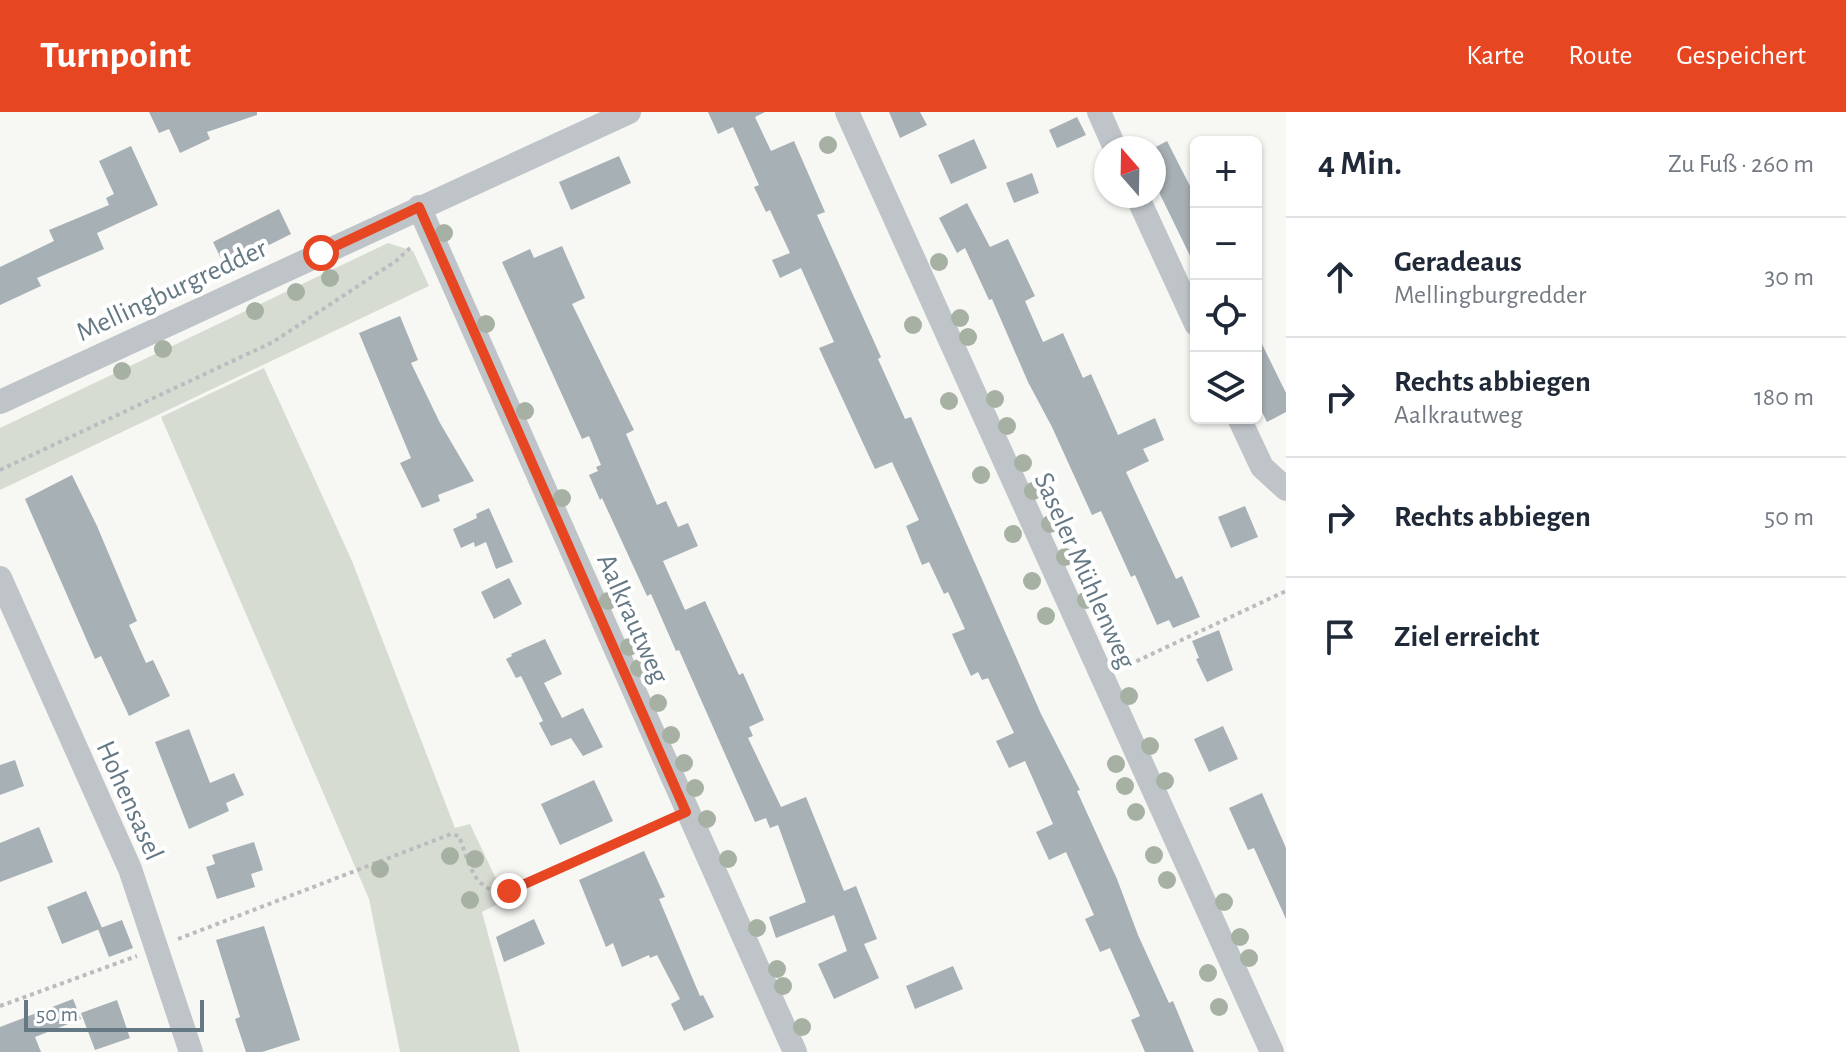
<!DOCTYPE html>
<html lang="de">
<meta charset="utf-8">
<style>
:root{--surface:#fff;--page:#f2f2f3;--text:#1f2937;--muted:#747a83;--line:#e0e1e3;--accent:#e74623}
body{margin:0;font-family:"Alegreya Sans",sans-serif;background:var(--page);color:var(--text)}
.controls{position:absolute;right:24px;top:24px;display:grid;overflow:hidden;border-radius:12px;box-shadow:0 2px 6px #0004}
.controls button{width:72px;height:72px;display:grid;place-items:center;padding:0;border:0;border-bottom:2px solid var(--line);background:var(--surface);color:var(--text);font:40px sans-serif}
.compass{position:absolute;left:1094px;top:24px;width:72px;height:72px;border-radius:50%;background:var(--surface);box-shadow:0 2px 6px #0004;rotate:340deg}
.scale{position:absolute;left:24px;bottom:20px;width:180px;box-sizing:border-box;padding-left:8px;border:4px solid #657985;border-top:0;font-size:22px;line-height:28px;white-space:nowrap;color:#657985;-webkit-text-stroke:6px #fff;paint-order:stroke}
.stop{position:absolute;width:24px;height:24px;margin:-18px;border:6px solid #e74623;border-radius:50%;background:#fff}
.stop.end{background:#e74623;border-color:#fff;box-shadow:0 2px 8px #0008}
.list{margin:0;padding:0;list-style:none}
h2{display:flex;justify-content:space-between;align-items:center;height:104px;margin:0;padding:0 32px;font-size:34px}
h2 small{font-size:26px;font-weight:400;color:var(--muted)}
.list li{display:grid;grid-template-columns:52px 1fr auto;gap:24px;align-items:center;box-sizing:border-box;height:120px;padding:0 32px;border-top:2px solid var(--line)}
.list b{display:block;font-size:30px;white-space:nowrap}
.list p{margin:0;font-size:26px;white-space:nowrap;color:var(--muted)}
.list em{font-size:26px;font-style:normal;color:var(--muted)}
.icon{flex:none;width:44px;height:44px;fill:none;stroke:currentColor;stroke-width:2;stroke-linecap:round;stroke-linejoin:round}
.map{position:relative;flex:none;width:1286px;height:940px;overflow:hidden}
header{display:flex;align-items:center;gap:48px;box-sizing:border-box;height:112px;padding:0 40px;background:var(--accent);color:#fff}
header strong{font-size:38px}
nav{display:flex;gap:44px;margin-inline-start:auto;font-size:28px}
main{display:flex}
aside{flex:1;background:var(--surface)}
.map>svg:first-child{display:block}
.green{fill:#d7dcd3}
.building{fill:#a7b0b5}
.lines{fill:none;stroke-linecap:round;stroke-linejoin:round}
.path{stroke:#b9bdbf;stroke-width:4;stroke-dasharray:4 4;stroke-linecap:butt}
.street{stroke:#bfc4c8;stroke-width:24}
.tree{fill:#a7b1a3}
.route{stroke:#e74623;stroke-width:10}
.labels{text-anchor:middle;stroke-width:8;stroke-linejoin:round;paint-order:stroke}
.street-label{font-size:28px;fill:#657985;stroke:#fff}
</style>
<header>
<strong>Turnpoint</strong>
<nav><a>Karte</a><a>Route</a><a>Gespeichert</a></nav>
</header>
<main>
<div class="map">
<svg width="1286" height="940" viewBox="0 0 1286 940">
<rect width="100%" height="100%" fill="#f7f7f4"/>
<!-- green -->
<path class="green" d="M388,131L413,139L429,174L0,378V316Z
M264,256L352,449L455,716L470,712L506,788L482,800L520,940H400L369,787L161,305Z"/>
<!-- building -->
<path class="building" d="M149,0H257V3L207,20L210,27L180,41L169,17L159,21Z
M708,0H765L755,5L771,39L794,29L825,100L817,103L881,245L878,247L905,307L911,305L1041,602L1080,678L1077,679L1117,767L1138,823L1169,891L1173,889L1194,940H1145L1131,908L1140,904L1110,836L1100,840L1085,807L1094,803L1066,740L1049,748L1036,720L1053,712L1025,649L1009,656L996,629L1014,621L988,566L982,568L978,560L971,564L952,522L965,517L948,480L944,482L929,450L922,453L906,414L919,408L892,350L875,357L819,236L834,230L801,156L780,166L772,148L790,141L770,98L766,100L754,75L759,73L733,15L718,22Z
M889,0H920L927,13L900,26Z
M1077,5L1086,23L1057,36L1049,18Z
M974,27L987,56L951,72L938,43Z
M1167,29L1191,76L1196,73V156L1154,70V36Z
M131,34L158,93L97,121L104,137L37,166L41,174L0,193V155L54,129L49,118L109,93L106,86L114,82L99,49Z
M619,44L631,71L571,98L559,70Z
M1032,61L1039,81L1014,91L1006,71Z
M967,91L990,135L1008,127L1035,184L1025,189L1043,230L1063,221L1083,266L1091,262L1118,323L1155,306L1164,328L1143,337L1149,349L1126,360L1176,467L1182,464L1200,505L1173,516L1169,508L1157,513L1135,463L1131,465L1101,399L1092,403L1052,315L1028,270L992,187L989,188L965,136L957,141L939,106Z
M279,97L291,122L225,155L213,130Z
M562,134L585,186L572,192L634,318L626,322L657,393L666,389L678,415L688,411L698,434L663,449L685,498L705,489L739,563L743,561L764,608L749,615L753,624L748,626L781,695L806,685L844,779L856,774L877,827L864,832L879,866L834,887L818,852L847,839L834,803L776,826L769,805L806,790L778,713L770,716L766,706L755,710L679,538L676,539L651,482L647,484L602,386L600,388L589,363L598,359L596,355L601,353L589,324L582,327L502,150L530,137L534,146Z
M400,204L418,248L411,251L440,311L474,369L438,383L440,389L422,396L400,351L411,346L359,221Z
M1256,220L1286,281V300L1267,310L1256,288Z
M72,363L97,414L137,509L129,513L146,551L153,548L170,584L129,604L101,544L95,547L25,387Z
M1245,394L1258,425L1231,436L1218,405Z
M489,396L513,450L496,457L486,430L475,435L474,430L461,436L453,417L477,406L476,402Z
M509,466L522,492L494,507L481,480Z
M1219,518L1233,558L1207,570L1196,547L1199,546L1192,529Z
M545,527L562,562L544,571L562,606L583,596L603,635L583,644L571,626L551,634L539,611L543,609L521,564L516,566L506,547L512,544L511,542Z
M1223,614L1238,647L1209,660L1194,627Z
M189,617L210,671L234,661L244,683L226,691L229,699L189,717L155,630Z
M15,648L24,674L0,683V653Z
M594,668L613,709L560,733L541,692Z
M1262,681L1286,736V807L1254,736L1248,738L1229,696Z
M39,715L53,750L0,770V731Z
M254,730L263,758L251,762L255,775L217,787L206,755L215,752L212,743Z
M644,739L665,785L659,787L700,884L703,883L714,905L684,919L671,892L680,887L657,843L650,846L649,843L622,855L613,831L606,835L579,768Z
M86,779L102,816L62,832L47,795Z
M534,807L545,832L504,850L496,825Z
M122,808L133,836L109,845L98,817Z
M264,814L300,928L262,940H246L235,907L240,905L216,828Z
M953,854L963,877L915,897L906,874Z
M73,887L81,907L35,925L41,940H0V915Z
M117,888L130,926L95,938L81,901Z"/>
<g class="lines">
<!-- path -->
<path class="path" d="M0,358L273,230L396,149L410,136
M1122,556L1286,479
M178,827L451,722L459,724C469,750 474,784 509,779L668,707
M0,894L137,844"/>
<!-- street -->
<path class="street" d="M847,0L1272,940
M1099,0L1115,36
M1137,84L1196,212
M419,95L795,940
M0,290L629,0
M1239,306L1262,355L1286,377
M0,466L130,757L191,940"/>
</g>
<!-- trees -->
<g class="tree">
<circle cx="828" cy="33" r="9"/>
<circle cx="444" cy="121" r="9"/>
<circle cx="939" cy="150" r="9"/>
<circle cx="330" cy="166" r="9"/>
<circle cx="296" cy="180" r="9"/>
<circle cx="255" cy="199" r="9"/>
<circle cx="960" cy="206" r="9"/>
<circle cx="486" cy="212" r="9"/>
<circle cx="913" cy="213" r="9"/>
<circle cx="968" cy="225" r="9"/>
<circle cx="163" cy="237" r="9"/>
<circle cx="122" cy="259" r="9"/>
<circle cx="995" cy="287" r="9"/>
<circle cx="949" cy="289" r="9"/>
<circle cx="525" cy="299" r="9"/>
<circle cx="1007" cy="314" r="9"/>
<circle cx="1023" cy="351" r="9"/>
<circle cx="981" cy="363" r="9"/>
<circle cx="1033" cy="379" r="9"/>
<circle cx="562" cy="386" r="9"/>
<circle cx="1050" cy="412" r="9"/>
<circle cx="1013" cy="422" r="9"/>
<circle cx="1065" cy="445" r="9"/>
<circle cx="1032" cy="469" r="9"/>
<circle cx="1086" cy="488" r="9"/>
<circle cx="608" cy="489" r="9"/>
<circle cx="1046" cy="504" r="9"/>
<circle cx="629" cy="535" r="9"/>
<circle cx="639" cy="556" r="9"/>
<circle cx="1129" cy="584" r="9"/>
<circle cx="658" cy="591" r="9"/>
<circle cx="671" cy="623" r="9"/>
<circle cx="1150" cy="634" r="9"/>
<circle cx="684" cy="651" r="9"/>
<circle cx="1116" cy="652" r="9"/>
<circle cx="1165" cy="669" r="9"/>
<circle cx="1125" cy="674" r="9"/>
<circle cx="695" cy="676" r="9"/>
<circle cx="1136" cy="700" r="9"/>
<circle cx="707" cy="707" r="9"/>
<circle cx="1154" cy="743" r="9"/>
<circle cx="450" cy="744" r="9"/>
<circle cx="475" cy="747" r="9"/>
<circle cx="728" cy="747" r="9"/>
<circle cx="380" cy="757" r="9"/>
<circle cx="1167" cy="768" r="9"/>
<circle cx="470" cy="788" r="9"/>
<circle cx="1224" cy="790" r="9"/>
<circle cx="757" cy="816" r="9"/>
<circle cx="1240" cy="825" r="9"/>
<circle cx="1249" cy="846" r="9"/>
<circle cx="777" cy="857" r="9"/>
<circle cx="1208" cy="861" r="9"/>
<circle cx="783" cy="874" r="9"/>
<circle cx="1219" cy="895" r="9"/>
<circle cx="802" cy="915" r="9"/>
</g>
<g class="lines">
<!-- route -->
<path class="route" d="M321,141L419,95L686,700L509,779"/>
</g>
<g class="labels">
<!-- street labels -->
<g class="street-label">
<text transform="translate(171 177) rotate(-25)" y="10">Mellingburgredder</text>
<text transform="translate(1086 458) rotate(66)" y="10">Saseler Mühlenweg</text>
<text transform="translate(634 506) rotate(66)" y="10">Aalkrautweg</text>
<text transform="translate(131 688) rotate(66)" y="10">Hohensasel</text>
</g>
</g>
</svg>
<div class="controls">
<button>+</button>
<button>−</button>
<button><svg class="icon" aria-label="locate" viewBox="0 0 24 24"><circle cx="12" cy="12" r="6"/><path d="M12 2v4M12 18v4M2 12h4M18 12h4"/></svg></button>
<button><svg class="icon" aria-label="layers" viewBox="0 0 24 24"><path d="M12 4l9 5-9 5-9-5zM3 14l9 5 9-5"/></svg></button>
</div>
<svg class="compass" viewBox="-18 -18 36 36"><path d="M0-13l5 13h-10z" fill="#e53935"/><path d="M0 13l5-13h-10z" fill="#747a83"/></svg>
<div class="scale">50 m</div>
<div class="stop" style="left:321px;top:141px"></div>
<div class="stop end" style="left:509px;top:779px"></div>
</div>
<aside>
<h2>4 Min.<small>Zu Fuß · 260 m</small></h2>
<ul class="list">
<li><svg class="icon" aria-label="ahead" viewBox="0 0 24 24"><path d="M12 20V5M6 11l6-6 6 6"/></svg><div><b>Geradeaus</b><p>Mellingburgredder</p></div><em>30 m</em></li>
<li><svg class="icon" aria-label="right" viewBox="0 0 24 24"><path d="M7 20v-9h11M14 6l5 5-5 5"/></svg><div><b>Rechts abbiegen</b><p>Aalkrautweg</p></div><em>180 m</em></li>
<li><svg class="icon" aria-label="right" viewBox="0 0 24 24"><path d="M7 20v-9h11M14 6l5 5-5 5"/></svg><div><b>Rechts abbiegen</b></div><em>50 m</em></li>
<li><svg class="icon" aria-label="arrive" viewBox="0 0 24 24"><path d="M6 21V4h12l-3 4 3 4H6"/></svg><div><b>Ziel erreicht</b></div></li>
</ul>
</aside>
</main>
